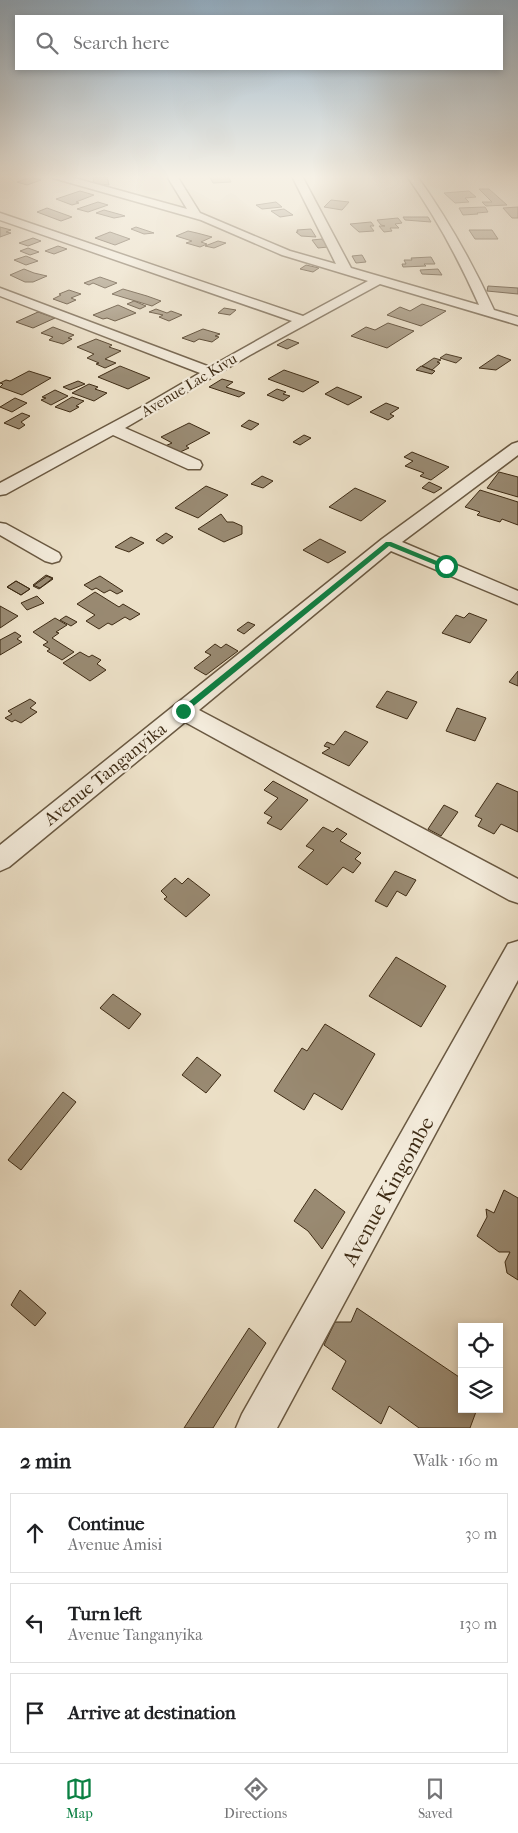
<!DOCTYPE html>
<meta charset="utf-8">
<style>
:root{--surface:#fff;--page:#f2f2f2;--text:#202124;--muted:#757577;--line:#e0e0e0;--accent:#0b8043}
body{margin:0;font-family:"IM FELL French Canon",serif;background:var(--page);color:var(--text)}
.controls{position:absolute;right:15px;bottom:15px;display:grid;overflow:hidden;border-radius:0px;box-shadow:0 2px 8px #0003}
.controls button{width:45px;height:45px;display:grid;place-items:center;padding:0;border:0;border-bottom:1px solid var(--line);background:var(--surface);color:var(--text);font:25px sans-serif}
.stop{position:absolute;width:15px;height:15px;margin:-11px;border:4px solid #0b8043;border-radius:50%;background:#fff}
.stop.end{background:#0b8043;border-color:#fff;box-shadow:0 1px 5px #0008}
.list{margin:0;padding:0;list-style:none}
h2{display:flex;justify-content:space-between;align-items:center;height:65px;margin:0;padding:0 20px;font-size:21px}
h2 small{font-size:16px;font-weight:400;color:var(--muted)}
.list li{display:grid;grid-template-columns:32px 1fr auto;gap:15px;align-items:center;box-sizing:border-box;height:80px;margin:0 10px 10px;padding:0 10px;border:1px solid var(--line);border-radius:0px}
.list b{display:block;font-size:19px;white-space:nowrap}
.list p{margin:0;font-size:16px;white-space:nowrap;color:var(--muted)}
.list em{font-size:16px;font-style:normal;color:var(--muted)}
.icon{flex:none;width:28px;height:28px;fill:none;stroke:currentColor;stroke-width:2;stroke-linecap:round;stroke-linejoin:round}
.map{position:relative;flex:none;width:518px;height:1428px;overflow:hidden}
.search{position:absolute;background:var(--surface);box-shadow:0 2px 8px #0003;left:15px;right:15px;top:15px;height:55px;display:flex;align-items:center;gap:12px;box-sizing:border-box;padding:0 18px;border-radius:0px;color:var(--muted);font-size:19px}
.sheet{height:335px;background:var(--surface)}
nav{display:flex;justify-content:space-around;align-items:center;box-sizing:border-box;height:70px;border-top:1px solid var(--line);background:var(--surface);font-size:14px;color:var(--muted)}
nav a{display:grid;justify-items:center;gap:2px}
nav .on{color:var(--accent)}
.map>svg:first-child{display:block}
.building{fill:#998a72;stroke:#3f2c15}
.lines{fill:none;stroke-linecap:round;stroke-linejoin:round}
.minor-casing{stroke:#6a5942;stroke-width:3}
.minor{fill:#f3ebdb;fill-rule:evenodd}
.route{fill:#0b8043}
.labels{text-anchor:middle;stroke-width:4.5;stroke-linejoin:round;paint-order:stroke}
.far-street-label{font-size:15px;fill:#3f2c15;stroke:#f3ebdb}
.street-label{font-size:18px;fill:#3f2c15;stroke:#f3ebdb}
.near-street-label{font-size:21px;fill:#3f2c15;stroke:#f3ebdb}
</style>
<div class="map">
<svg width="518" height="1428" viewBox="0 0 518 1428">
<rect width="100%" height="100%" fill="#ece0c7"/>
<filter id="stains"><feTurbulence type="fractalNoise" baseFrequency=".004" numOctaves="4"/><feColorMatrix values="0 0 0 0 .2 0 0 0 0 .09 0 0 0 0 .02 0 0 0 .5 -.17"/></filter>
<radialGradient id="worn" r=".72"><stop offset=".6" stop-color="#630" stop-opacity="0"/><stop offset="1" stop-color="#630" stop-opacity=".3"/></radialGradient>
<!-- building -->
<path class="building" d="M209,176H228L231,182L213,183Z
M31,177L41,180L27,185L17,182Z
M93,177H107L109,185L94,184Z
M479,189H489L507,205L486,206L482,202H492Z
M80,191L94,195L76,202L79,203L72,205L56,199Z
M469,191L476,197L465,198L469,202L455,203L444,193Z
M331,200L349,202L342,210L324,207Z
M98,202L108,205L88,212L77,209Z
M276,202L282,207L262,209L256,205Z
M485,207L488,212L477,213L478,214L463,215L459,208Z
M518,207V218H512L503,208Z
M47,208L72,217L61,221L37,212Z
M284,209L293,215L280,217L271,211Z
M104,210L122,215L125,216L114,218L96,213Z
M403,217H428L431,222L405,220Z
M398,218L402,223L395,224L399,228H390L392,231L384,232L379,226H385L381,225L377,220Z
M371,222L374,226H370L374,231L359,232L350,224Z
M0,227L11,230L6,232L11,233L0,237Z
M136,227L154,233L144,234L131,229Z
M311,229L316,237L301,236L296,232H298L297,230Z
M469,230H492L498,239H475Z
M188,231L197,233L212,237L201,242L207,244L200,247L186,243L192,241L176,236Z
M110,232L130,239L115,245L95,238Z
M33,238L41,241L28,246L19,243Z
M322,239L328,247L318,248L312,240Z
M218,241L226,243L214,248L205,246Z
M58,246L67,249L54,254L45,251Z
M28,248L39,252L30,255L20,251Z
M362,255L366,262L356,263L352,256Z
M26,256L38,261L26,265L14,260Z
M431,257L435,264H424L426,266L403,267L402,264H406L404,260H412L411,258Z
M306,265L319,268L313,272L300,269Z
M24,269L34,273L47,276L33,282H25L10,275Z
M438,269L442,275L422,274L420,270Z
M100,277L117,283L105,288L93,283L89,285L84,283Z
M488,286L518,288V294L487,291Z
M123,289L147,296L161,301L152,306L112,294Z
M69,290L81,294L71,298L76,300L67,304L53,299L61,295L59,294Z
M134,301L146,306L140,309L127,304Z
M422,304L446,311L421,326L387,315L400,307L410,311Z
M118,305L136,313L115,321L107,318L103,319L93,315Z
M224,308L236,310L230,315L218,313Z
M156,309L167,313L171,311L182,315L169,321L159,317L163,315L149,312Z
M38,312L55,318L33,328L16,322Z
M388,323L414,331L387,348L351,336L366,327L375,330Z
M53,327L74,335L68,338L72,339L63,344L49,340L53,337L41,333Z
M203,329L220,334L215,336L219,337L212,342L199,339L194,342L182,338Z
M96,339L112,345L109,347L121,351L105,359L116,363L105,368L96,364L99,363L87,358L94,354L77,347Z
M288,339L299,343L287,349L277,345Z
M446,354L462,358L456,363L440,358Z
M498,355L511,360L496,370L479,368Z
M434,358L441,360L437,362L440,363L432,370L422,366Z
M120,366L150,378L128,389L98,377Z
M421,366L435,371L432,374L416,370Z
M284,370L319,382L303,392L268,379Z
M29,371L51,378L22,395L0,387L3,384L0,383L6,380L10,381Z
M222,379L233,382L226,387L245,393L239,397L209,387Z
M78,381L85,384L70,390L63,387Z
M89,384L98,387L95,389L107,393L94,401L72,393Z
M337,387L362,397L348,405L325,394Z
M277,389L286,392L283,394L290,396L283,401L267,395Z
M55,390L68,396L51,405L41,400L46,398L42,397Z
M72,397L84,401L76,406L79,407L70,412L55,407Z
M15,398L27,403L12,412L0,407Z
M386,403L399,408L390,414L394,416L388,420L370,412Z
M22,413L30,416L21,422L25,425L19,429L4,423Z
M249,420L259,424L251,430L241,426Z
M189,423L210,433L186,446L189,448L178,453L165,446L172,443L161,437Z
M304,435L311,438L300,445L293,442Z
M412,452L449,467L431,480L420,476L424,473L405,466L413,461L404,457Z
M499,472L518,477V497L487,488Z
M262,476L273,481L263,488L251,484Z
M429,482L442,488L434,493L422,488Z
M206,486L228,495L198,518L175,508Z
M355,488L386,501L361,521L329,507Z
M480,490L518,502V525L502,519L500,522L477,515L480,512L465,507Z
M221,514L227,522H233L242,526V534L224,542L198,529Z
M166,533L173,537L163,544L156,540Z
M131,537L144,543L129,552L115,547Z
M320,539L346,552L328,563L303,550Z
M46,575L53,578L40,588L33,585Z
M47,576L53,579L39,589L33,586Z
M100,576L123,591L117,594L110,590L104,593L96,588L92,590L84,585Z
M16,581L30,589L21,595L7,587Z
M16,581L30,589L21,595L7,587Z
M95,592L119,607L123,604L140,614L130,620L125,617L112,625L108,623L99,629L86,621L95,615L77,604Z
M37,596L44,603L27,610L21,603Z
M0,606L18,616L0,628Z
M469,613L487,620L470,643L442,633L456,615L464,618Z
M66,616L77,622L71,626L60,620Z
M55,618L67,625L56,632L59,633L52,638L74,652L62,660L47,651L50,649L43,645L48,642L33,632Z
M248,622L255,625L244,634L237,630Z
M15,632L21,636L17,639L22,642L0,655V640Z
M215,644L221,648L226,644L238,651L206,675L194,668L211,655L205,652Z
M80,652L89,657L92,655L101,660L97,664L106,670L90,681L63,663Z
M518,671V686L509,682Z
M387,691L417,702L407,719L376,707Z
M30,699L36,703L30,708L37,712L21,723L15,720L12,722L5,718L12,714L8,711Z
M457,708L486,718L475,741L446,731Z
M345,731L368,742L349,766L322,753L330,748L324,746L327,742L334,745Z
M273,781L308,800L281,830L267,823L272,817L264,813L278,798L264,790Z
M497,783L518,792V832L501,824L494,834L478,826L482,819L475,816Z
M444,805L458,812L441,836L428,829Z
M323,827L333,832L337,828L347,834L340,841L361,853L355,859L361,863L353,873L343,867L327,885L298,867L314,850L306,846Z
M395,871L416,880L406,896L397,891L387,907L375,901Z
M175,878L182,884L188,878L210,895L186,917L164,899L167,897L161,891Z
M396,957L446,986L421,1027L369,996Z
M113,994L141,1014L129,1029L100,1008Z
M325,1024L375,1054L342,1110L314,1093L304,1110L274,1091L302,1048L307,1051Z
M197,1057L221,1075L206,1093L182,1075Z
M63,1092L76,1102L21,1170L8,1160Z
M315,1189L345,1212L322,1249L308,1231L294,1221Z
M504,1190L518,1198V1280L507,1273L505,1262L510,1252H499L477,1236L487,1217L486,1209L494,1213Z
M20,1290L46,1313L35,1326L11,1305Z
M357,1308L462,1379V1409H477L470,1428H419L389,1406L381,1424L332,1389L346,1361L324,1345L335,1322H351Z
M249,1328L266,1343L213,1428H184Z"/>
<g class="lines">
<defs>
<path id="minor" d="M52,176H67L187,209L167,176H177L200,213L290,251L336,264L292,176H302L351,268L479,305C459,260 436,217 407,176H417C447,218 472,262 494,310L518,317V325L380,284L250,355L125,428L200,461L202,465L200,469H188L113,435L6,494L0,495V483L140,408L200,373L0,296V288L210,367L292,321L0,220V213L303,316L368,281L282,255L201,220L53,178Z
M518,442V455L402,542L518,591V604L391,551L199,710L518,879V903L509,900L185,722L9,867L0,871V845L382,539L512,444Z
M0,523L6,524L59,553L61,557L59,561L52,563L45,561L0,535Z
M518,941V980L277,1428H236L242,1414L508,944Z"/>
</defs>
<!-- minor casing -->
<use href="#minor" class="minor-casing"/>
<!-- minor -->
<use href="#minor" class="minor"/>
</g>
<!-- sky -->
<linearGradient id="sky" x2="0" y2="1"><stop stop-color="#92adc2"/><stop offset="0.47" stop-color="#f6f1e6"/><stop offset="1" stop-color="#f6f1e6" stop-opacity="0"/></linearGradient>
<rect width="518" height="376" fill="url(#sky)"/>
<!-- route -->
<path class="route" d="M386,542H391L449,566L443,568L389,546L185,713H180V709Z"/>
<g class="labels">
<!-- far-street labels -->
<g class="far-street-label">
<text transform="translate(189 385) rotate(-31)" y="5">Avenue Lac Kivu</text>
</g>
<!-- street labels -->
<g class="street-label">
<text transform="translate(105 774) rotate(-39)" y="6">Avenue Tanganyika</text>
</g>
<!-- near-street labels -->
<g class="near-street-label">
<text transform="translate(388 1191) rotate(-61)" y="7">Avenue Kingombe</text>
</g>
</g>
<rect width="100%" height="100%" filter="url(#stains)"/>
<rect width="100%" height="100%" fill="url(#worn)"/>
</svg>
<div class="controls">
<button><svg class="icon" aria-label="locate" viewBox="0 0 24 24"><circle cx="12" cy="12" r="6"/><path d="M12 2v4M12 18v4M2 12h4M18 12h4"/></svg></button>
<button><svg class="icon" aria-label="layers" viewBox="0 0 24 24"><path d="M12 4l9 5-9 5-9-5zM3 14l9 5 9-5"/></svg></button>
</div>
<div class="stop" style="left:446px;top:566px"></div>
<div class="stop end" style="left:183px;top:711px"></div>
<div class="search"><svg class="icon" aria-label="search" viewBox="0 0 24 24"><circle cx="10" cy="10" r="6"/><path d="M15 15l6 6"/></svg>Search here</div>
</div>
<section class="sheet">
<h2>2 min<small>Walk · 160 m</small></h2>
<ul class="list">
<li><svg class="icon" aria-label="ahead" viewBox="0 0 24 24"><path d="M12 20V5M6 11l6-6 6 6"/></svg><div><b>Continue</b><p>Avenue Amisi</p></div><em>30 m</em></li>
<li><svg class="icon" aria-label="left" viewBox="0 0 24 24"><path d="M17 20v-9H6M10 6l-5 5 5 5"/></svg><div><b>Turn left</b><p>Avenue Tanganyika</p></div><em>130 m</em></li>
<li><svg class="icon" aria-label="arrive" viewBox="0 0 24 24"><path d="M6 21V4h12l-3 4 3 4H6"/></svg><div><b>Arrive at destination</b></div></li>
</ul>
</section>
<nav>
<a class="on"><svg class="icon" aria-label="map" viewBox="0 0 24 24"><path d="M3 6l6-2 6 2 6-2v14l-6 2-6-2-6 2zM9 4v14M15 6v14"/></svg>Map</a>
<a><svg class="icon" aria-label="directions" viewBox="0 0 24 24"><path d="M12 3l9 9-9 9-9-9zM9 14v-3h6M13 9l2 2-2 2"/></svg>Directions</a>
<a><svg class="icon" aria-label="saved" viewBox="0 0 24 24"><path d="M7 4h10v16l-5-4-5 4z"/></svg>Saved</a>
</nav>
